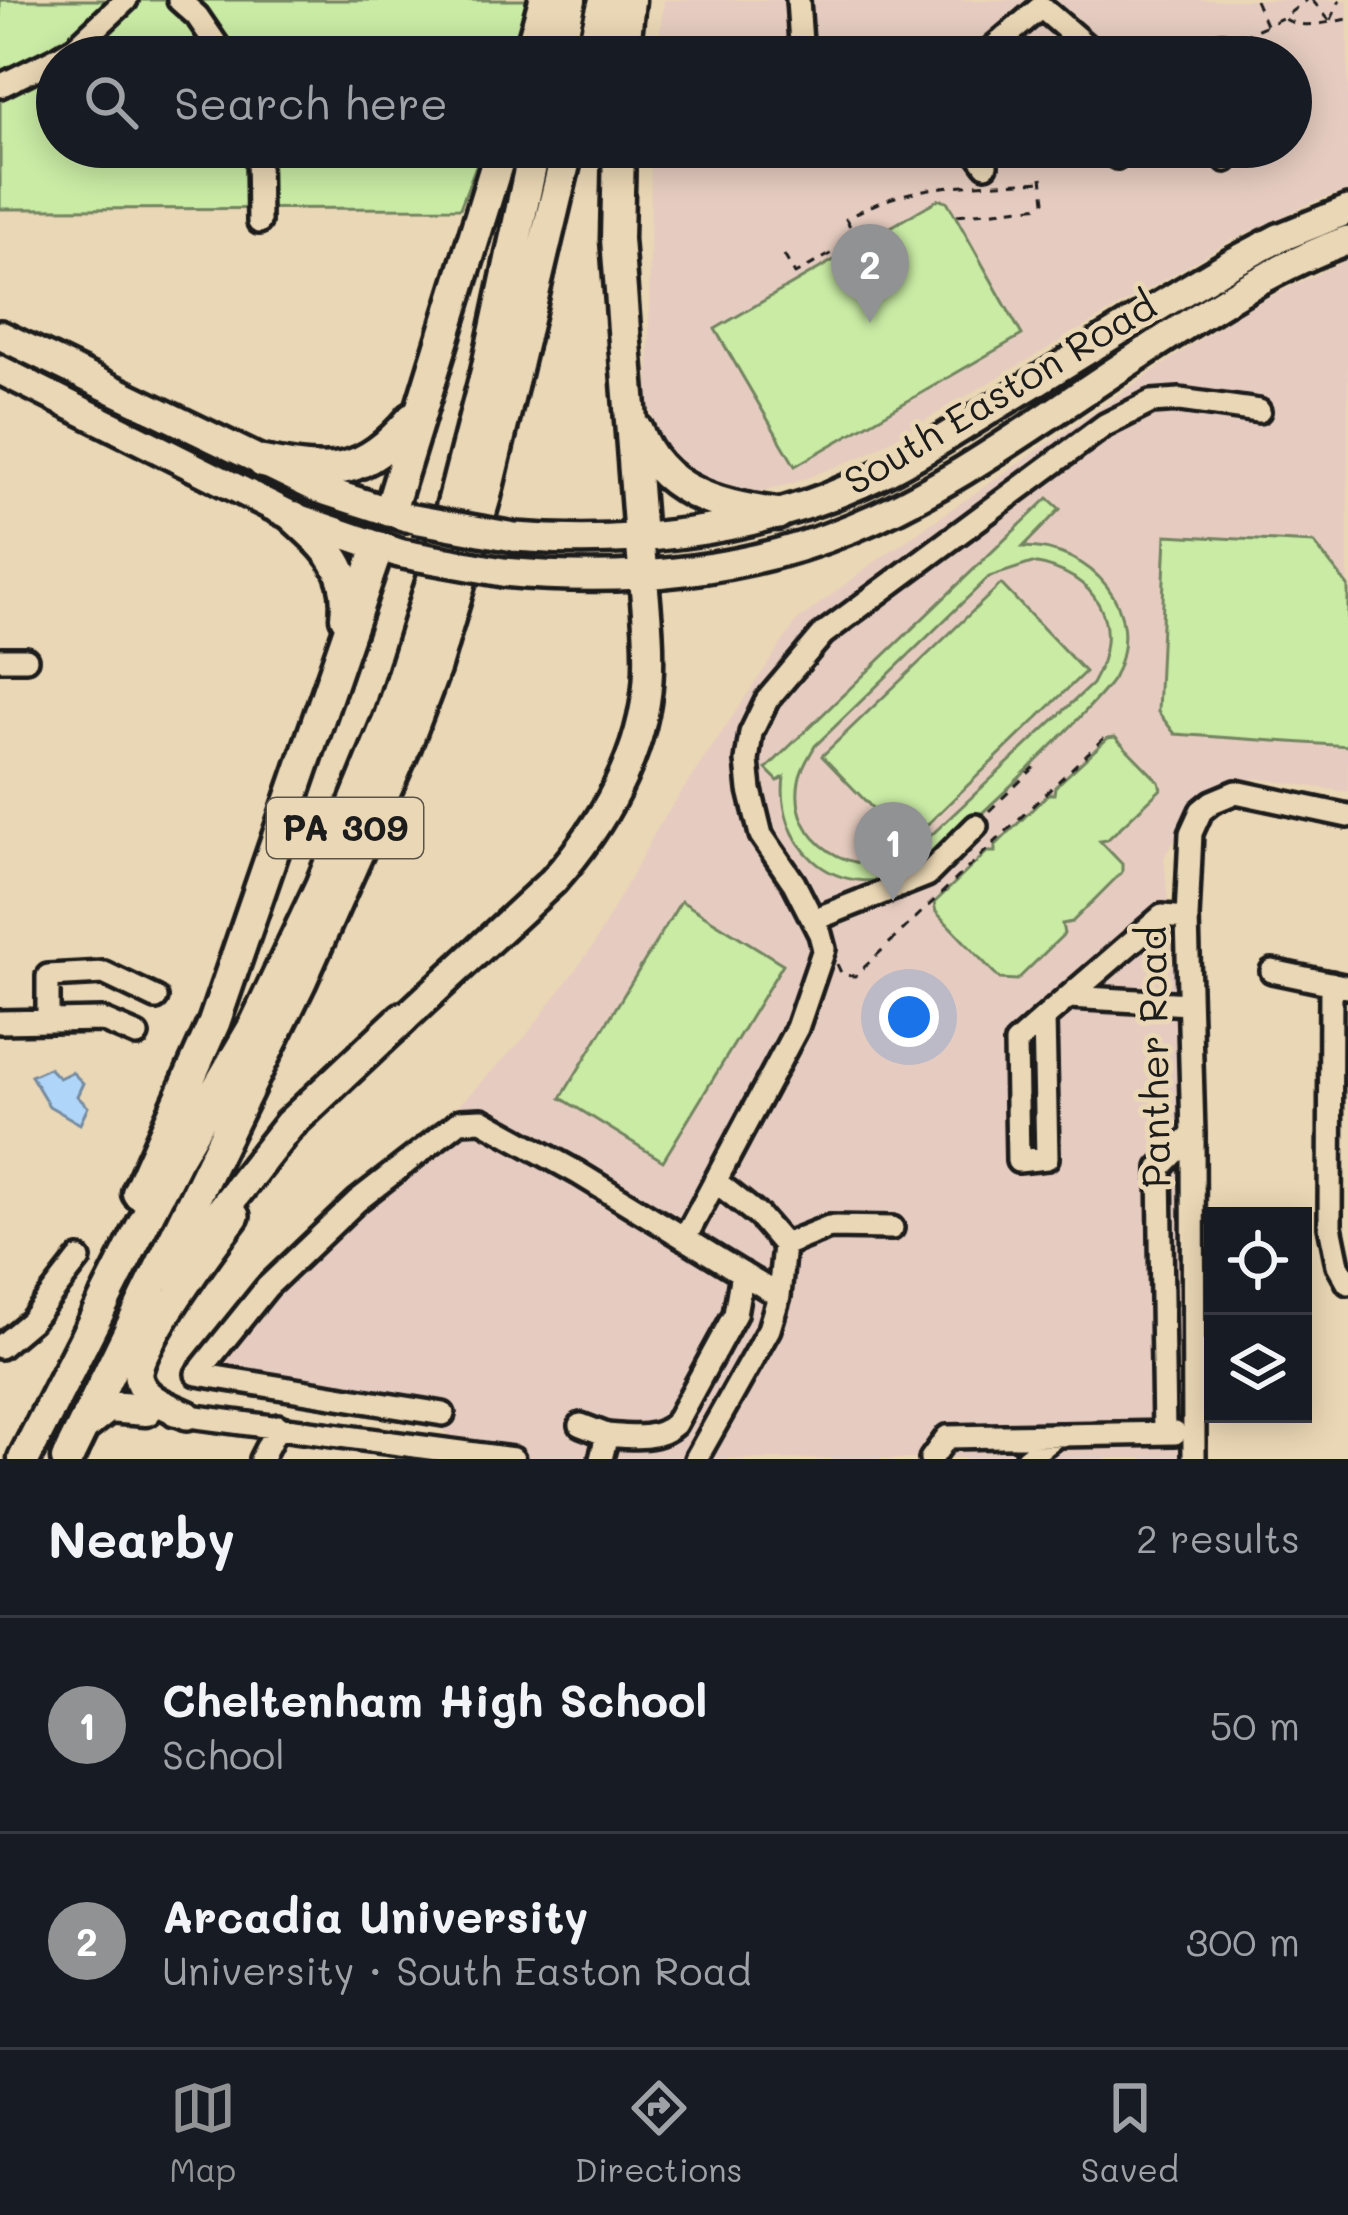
<!DOCTYPE html>
<meta charset="utf-8">
<style>
:root{--surface:#171b24;--page:#20242c;--text:#f1f3f6;--muted:#9ea1a6;--line:#363941;--accent:#919294}
body{margin:0;font-family:Mali,sans-serif;background:var(--page);color:var(--text)}
.controls{position:absolute;right:36px;bottom:36px;display:grid;overflow:hidden;border-radius:0px;box-shadow:0 6px 30px #0003}
.controls button{width:108px;height:108px;display:grid;place-items:center;padding:0;border:0;border-bottom:3px solid var(--line);background:var(--surface);color:var(--text);font:60px sans-serif}
.you{position:absolute;left:909px;top:1017px;width:42px;height:42px;margin:-30px;border:9px solid #fff;border-radius:50%;background:#1a73e8;box-shadow:0 0 0 18px #1a73e833}
.badge{display:grid;place-items:center;width:78px;height:78px;border-radius:50%;background:var(--accent);color:#fff;font-size:39px;font-weight:700}
.pin{position:absolute;translate:-50% -99px;filter:drop-shadow(0 3px 6px #0008)}
.pin::after{content:'';position:absolute;top:63px;width:42px;height:36px;background:inherit;clip-path:polygon(0 0,100% 0,50% 100%)}
.list{margin:0;padding:0;list-style:none}
h2{display:flex;justify-content:space-between;align-items:center;height:156px;margin:0;padding:0 48px;font-size:51px}
h2 small{font-size:39px;font-weight:400;color:var(--muted)}
.list li{display:grid;grid-template-columns:78px 1fr auto;gap:36px;align-items:center;box-sizing:border-box;height:216px;padding:0 48px;border-top:3px solid var(--line)}
.list b{display:block;font-size:45px;white-space:nowrap}
.list p{margin:0;font-size:39px;white-space:nowrap;color:var(--muted)}
.list em{font-size:39px;font-style:normal;color:var(--muted)}
.icon{flex:none;width:66px;height:66px;fill:none;stroke:currentColor;stroke-width:2;stroke-linecap:round;stroke-linejoin:round}
.map{position:relative;flex:none;width:1348px;height:1459px;overflow:hidden}
.search{position:absolute;background:var(--surface);box-shadow:0 6px 30px #0003;left:36px;right:36px;top:36px;height:132px;display:flex;align-items:center;gap:30px;box-sizing:border-box;padding:0 42px;border-radius:66px;color:var(--muted);font-size:45px}
.sheet{height:588px;background:var(--surface)}
nav{display:flex;justify-content:space-around;align-items:center;box-sizing:border-box;height:168px;border-top:3px solid var(--line);background:var(--surface);font-size:33px;color:var(--muted)}
nav a{display:grid;justify-items:center;gap:6px}
nav .on{color:var(--accent)}
.map>svg:first-child{display:block}
.built{fill:#e6ccc0}
.green{fill:#c9eba4;stroke:#728460;stroke-width:3;fill-rule:evenodd}
.water{fill:#afd5f8;stroke:#748ba0;stroke-width:3}
.lines{fill:none;stroke-linecap:round;stroke-linejoin:round}
.minor-casing{stroke:#1c1c1c;stroke-width:30}
.major-casing{stroke:#1c1c1c;stroke-width:36}
.highway-casing{stroke:#1c1c1c;stroke-width:39}
.path{stroke:#1c1c1c;stroke-width:3;stroke-dasharray:9 9;stroke-linecap:butt}
.minor{stroke:#ead7b5;stroke-width:21}
.major{stroke:#ead7b5;stroke-width:27}
.highway{stroke:#ead7b5;stroke-width:30}
.major-bridge-casing{stroke:#1c1c1c;stroke-width:36;stroke-linecap:butt}
.major-bridge{stroke:#ead7b5;stroke-width:27}
.labels{text-anchor:middle;stroke-width:10;stroke-linejoin:round;paint-order:stroke}
.shield{fill:#ead7b5;stroke:#5a544a;stroke-width:3}
.shield-label{font-size:36px;font-weight:bold;fill:#1c1c1c}
.street-label{font-size:39px;fill:#1c1c1c;stroke:#ead7b5}
</style>
<div class="map">
<svg width="1348" height="1459" viewBox="0 0 1348 1459">
<rect width="100%" height="100%" fill="#ead7b5"/>
<filter id="ink" filterUnits="userSpaceOnUse"><feTurbulence type="fractalNoise" baseFrequency=".00833" numOctaves="2"/><feDisplacementMap in="SourceGraphic" scale="24" xChannelSelector="R" yChannelSelector="G"/><feConvolveMatrix kernelMatrix="1 2 1 2 8 2 1 2 1" color-interpolation-filters="sRGB"/></filter>
<g filter="url(#ink)">
<!-- built -->
<path class="built" d="M664,0H1348V191L1318,200L1227,243L868,454L794,483L758,492L724,491L693,475L660,442L648,403L651,147H1291V57H657Z
M1348,259V792L1253,778L1204,795L1164,857L1175,981L1188,1459H513L470,1453L421,1412L341,1383L199,1366L271,1267L454,1110L525,1037L593,946L658,827L796,622L870,565L1244,309Z"/>
<!-- green -->
<path class="green" d="M0,0H529L511,57H57V147H483L460,208L0,209Z
M939,199L947,201L1022,335L795,466L715,329Z
M1048,498L1060,509L1023,547C1092,547 1147,608 1114,677C1103,700 940,857 916,869C884,886 841,886 813,860C790,839 780,808 784,777L778,781L766,769ZM1032,563C1097,573 1126,625 1092,684L908,857C855,881 788,843 799,781C801,768 809,757 815,746L989,577Z
M1166,535L1314,543L1348,586V746L1175,734L1158,712Z
M1001,584L1085,672L907,844L822,756Z
M1115,737L1159,782L1161,789L1107,840L1100,841L1122,864V872L1072,922L1062,924L1064,934L1017,980L1000,979L936,912L934,903L987,852H995V846L1048,794H1054L1055,787L1108,738Z
M681,901L783,964L663,1161L561,1098Z"/>
<!-- water -->
<path class="water" d="M49,1068L59,1078L72,1072L83,1083L77,1096L88,1107L80,1124L49,1106L33,1079L31,1076Z"/>
<g class="lines">
<defs>
<path id="minor" d="M179,0L197,16L225,57
M798,0L802,57
M1098,53L1167,55
M1181,53L1222,45L1231,57
M59,57L76,47L126,0
M982,57L1041,7L1099,57
M0,86L57,58
M258,147L259,222
M810,147L812,156
M973,147L986,165
M1115,147L1117,157
M1226,160V147
M0,659H26
M813,920L927,875L976,826
M1272,971L1348,987
M1331,983L1330,1226L1338,1265L1348,1283
M1069,997L1189,1004
M1044,1018L1047,1158L1018,1161L1016,1043Z
M1044,1018L1162,916L1187,918
M48,1020V976L104,973L156,998
M0,1022L102,1020L137,1035
M685,1238L797,1028L824,949L820,934L794,883L761,835L750,790L747,761L751,733L767,700L823,634L1105,425L1151,402L1180,400L1259,411
M784,1245L829,1227L892,1228
M0,1347L31,1321L79,1259
M174,1414L513,1459
M443,1414L197,1374L267,1287L357,1201L460,1121L482,1120L578,1173L779,1296
M581,1425L607,1435
M1164,1433L1160,1168L1193,1134
M261,1459L278,1426
M601,1459L607,1435C630,1437 657,1441 675,1424L735,1314L742,1273
M696,1459L769,1329L779,1296L784,1245L759,1216L715,1181
M931,1459L947,1437L1175,1433
M1026,1459L1057,1435
M1194,1459L1193,1134L1187,918L1191,833L1201,811L1212,802L1236,792L1348,816"/>
<path id="major" d="M0,335L319,489L406,517
M0,370L294,517L399,553
M514,537C632,546 753,532 862,483C909,462 952,433 996,406C1074,359 1151,310 1230,264L1279,238L1348,210
M503,572C620,583 742,574 852,528C950,488 1037,422 1126,364C1197,318 1267,269 1348,240
M391,1031L553,881C602,826 643,756 648,680C651,633 643,585 640,538
M187,1415C170,1407 141,1399 138,1376C135,1350 216,1241 235,1216"/>
<path id="highway" d="M529,57L545,0
M557,57L570,0
M591,57L605,0
M623,57L629,0
M619,147L617,239L640,538
M637,430C659,491 719,507 777,514
M263,462C333,476 363,476 412,419
M390,511L502,147
M294,517C327,547 352,569 346,617
M138,1193L214,1023L378,547
M172,1274L289,1125L403,1018
M84,1426L108,1407L146,1410
M24,1459L175,1161L256,1023L321,886L390,717L437,566L487,371L535,147
M67,1459L300,982L405,746L434,669L485,496L568,147"/>
</defs>
<!-- minor casing -->
<use href="#minor" class="minor-casing"/>
<!-- major casing -->
<use href="#major" class="major-casing"/>
<!-- highway casing -->
<use href="#highway" class="highway-casing"/>
<!-- path -->
<path class="path" d="M1255,0L1266,25
M1312,0L1329,20
M1285,19C1302,30 1328,22 1348,19
M1331,20L1340,0
M1241,37L1284,17L1307,0
M957,215L1042,206L1045,201L1042,177
M784,255L795,274L857,239L846,219C910,181 971,185 1043,181
M989,811L1040,762
M837,964L842,975L855,976L1109,733"/>
<!-- minor -->
<use href="#minor" class="minor"/>
<!-- major -->
<use href="#major" class="major"/>
<!-- highway -->
<use href="#highway" class="highway"/>
<defs>
<path id="major-bridge" d="M414,519L514,537
M403,554L503,572"/>
</defs>
<!-- major-bridge casing -->
<use href="#major-bridge" class="major-bridge-casing"/>
<!-- major-bridge -->
<use href="#major-bridge" class="major-bridge"/>
</g>
</g>
<g class="labels">
<!-- shield labels -->
<rect class="shield" x="267" y="798" width="156" height="60" rx="9"/>
<g class="shield-label">
<text x="345" y="841">PA 309</text>
</g>
<!-- street labels -->
<g class="street-label">
<text transform="translate(1000 393) rotate(-31)" y="14">South Easton Road</text>
<text transform="translate(1154 1057) rotate(-91)" y="14">Panther Road</text>
</g>
</g>
</svg>
<div class="controls">
<button><svg class="icon" aria-label="locate" viewBox="0 0 24 24"><circle cx="12" cy="12" r="6"/><path d="M12 2v4M12 18v4M2 12h4M18 12h4"/></svg></button>
<button><svg class="icon" aria-label="layers" viewBox="0 0 24 24"><path d="M12 4l9 5-9 5-9-5zM3 14l9 5 9-5"/></svg></button>
</div>
<div class="you"></div>
<div class="pin badge" style="left:893px;top:901px">1</div>
<div class="pin badge" style="left:870px;top:323px">2</div>
<div class="search"><svg class="icon" aria-label="search" viewBox="0 0 24 24"><circle cx="10" cy="10" r="6"/><path d="M15 15l6 6"/></svg>Search here</div>
</div>
<section class="sheet">
<h2>Nearby<small>2 results</small></h2>
<ul class="list">
<li><span class="badge">1</span><div><b>Cheltenham High School</b><p>School</p></div><em>50 m</em></li>
<li><span class="badge">2</span><div><b>Arcadia University</b><p>University · South Easton Road</p></div><em>300 m</em></li>
</ul>
</section>
<nav>
<a class="on"><svg class="icon" aria-label="map" viewBox="0 0 24 24"><path d="M3 6l6-2 6 2 6-2v14l-6 2-6-2-6 2zM9 4v14M15 6v14"/></svg>Map</a>
<a><svg class="icon" aria-label="directions" viewBox="0 0 24 24"><path d="M12 3l9 9-9 9-9-9zM9 14v-3h6M13 9l2 2-2 2"/></svg>Directions</a>
<a><svg class="icon" aria-label="saved" viewBox="0 0 24 24"><path d="M7 4h10v16l-5-4-5 4z"/></svg>Saved</a>
</nav>
